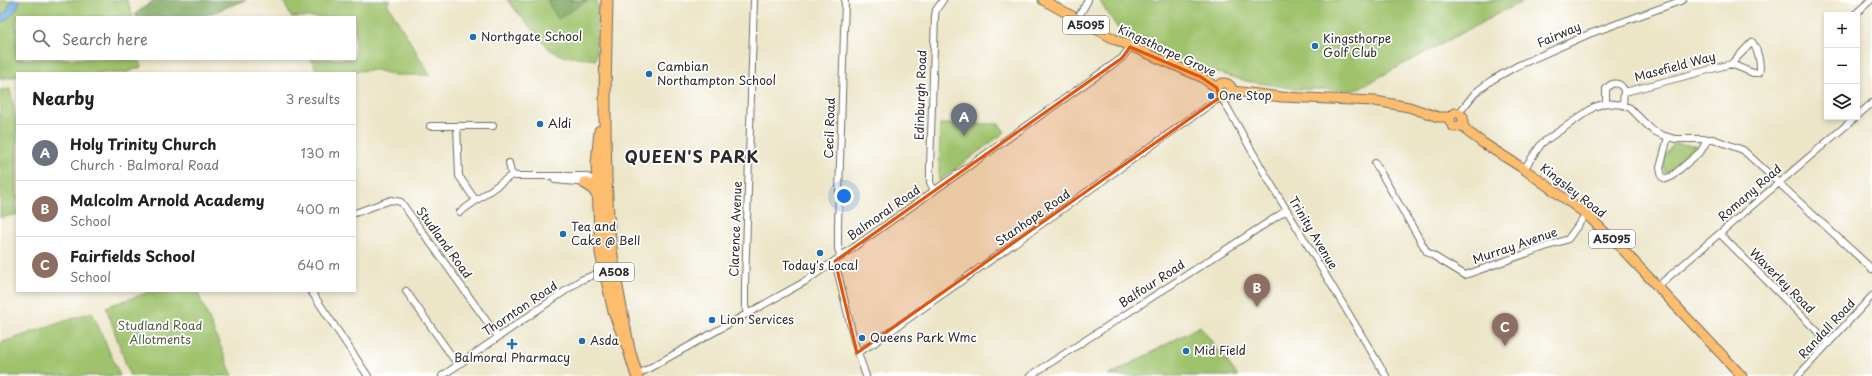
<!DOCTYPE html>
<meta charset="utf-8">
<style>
:root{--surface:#fff;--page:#f2f2f2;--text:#222;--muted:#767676;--line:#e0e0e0;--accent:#1f6fb2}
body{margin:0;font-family:"Playpen Sans",sans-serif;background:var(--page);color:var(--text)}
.controls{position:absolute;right:12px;top:12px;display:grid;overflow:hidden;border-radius:0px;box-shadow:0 2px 6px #0003}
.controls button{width:36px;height:36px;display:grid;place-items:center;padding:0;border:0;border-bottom:1px solid var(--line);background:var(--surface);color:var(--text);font:20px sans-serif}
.you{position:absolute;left:844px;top:196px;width:14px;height:14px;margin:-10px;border:3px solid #fff;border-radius:50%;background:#1a73e8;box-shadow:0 0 0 6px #1a73e833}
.badge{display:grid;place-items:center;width:26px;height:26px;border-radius:50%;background:var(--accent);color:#fff;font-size:13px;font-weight:700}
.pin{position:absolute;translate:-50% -33px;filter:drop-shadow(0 1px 2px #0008)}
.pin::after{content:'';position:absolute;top:21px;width:14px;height:12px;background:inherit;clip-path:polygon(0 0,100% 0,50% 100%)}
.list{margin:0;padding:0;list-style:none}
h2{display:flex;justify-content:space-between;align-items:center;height:52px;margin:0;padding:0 16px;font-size:17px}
h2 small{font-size:13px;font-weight:400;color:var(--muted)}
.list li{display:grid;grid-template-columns:26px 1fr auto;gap:12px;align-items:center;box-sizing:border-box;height:56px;padding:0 16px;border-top:1px solid var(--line)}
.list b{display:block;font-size:15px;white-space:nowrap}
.list p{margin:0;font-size:13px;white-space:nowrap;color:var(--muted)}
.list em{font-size:13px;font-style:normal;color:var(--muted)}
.icon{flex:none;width:22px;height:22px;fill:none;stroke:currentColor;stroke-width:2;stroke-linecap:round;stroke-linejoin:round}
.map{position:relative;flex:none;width:1872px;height:376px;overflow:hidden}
.search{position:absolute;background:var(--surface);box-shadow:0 2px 6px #0003;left:16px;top:16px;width:340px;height:44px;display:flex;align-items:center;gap:10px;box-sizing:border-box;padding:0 14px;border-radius:0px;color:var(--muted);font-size:15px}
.panel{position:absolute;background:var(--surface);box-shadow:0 2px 6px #0003;left:16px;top:72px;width:340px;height:220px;border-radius:0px}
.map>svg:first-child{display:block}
.green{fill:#9fc26c;stroke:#65764c}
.forest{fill:#7fa860;stroke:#556a46}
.water{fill:#70aae1;stroke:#4e6a86}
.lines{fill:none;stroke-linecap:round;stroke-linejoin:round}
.street-casing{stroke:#6f6c62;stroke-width:8}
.primary-casing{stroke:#6f6c62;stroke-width:11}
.highway-casing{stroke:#6f6c62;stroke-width:13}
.street{stroke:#fff;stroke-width:6}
.primary{stroke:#fcbd6e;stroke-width:9}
.highway{stroke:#fcbd6e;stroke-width:11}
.marked{fill:#df570e;fill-opacity:0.2;stroke:#df570e;stroke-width:3;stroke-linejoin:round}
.poi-dot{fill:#1f6fb2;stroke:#fff;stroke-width:1.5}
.labels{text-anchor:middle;stroke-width:3.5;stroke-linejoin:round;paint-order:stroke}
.shield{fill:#fff;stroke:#6b6b6b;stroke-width:1}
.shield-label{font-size:11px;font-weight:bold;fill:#2b2b2b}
.street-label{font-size:12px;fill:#2b2b2b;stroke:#fff}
.poi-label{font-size:12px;fill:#2b2b2b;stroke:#fff;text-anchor:start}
.park-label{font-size:12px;fill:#546042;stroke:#fff}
.district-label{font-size:16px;font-weight:bold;letter-spacing:1px;fill:#2b2b2b;stroke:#fff}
</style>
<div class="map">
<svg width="1872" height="376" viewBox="0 0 1872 376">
<rect width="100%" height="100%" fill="#fff"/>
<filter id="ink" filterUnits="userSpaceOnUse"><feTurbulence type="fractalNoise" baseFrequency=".025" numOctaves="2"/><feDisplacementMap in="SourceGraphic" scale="8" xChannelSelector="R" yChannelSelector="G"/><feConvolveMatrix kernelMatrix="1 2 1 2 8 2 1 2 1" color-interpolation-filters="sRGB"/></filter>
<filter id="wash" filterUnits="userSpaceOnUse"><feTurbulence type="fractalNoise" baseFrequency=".012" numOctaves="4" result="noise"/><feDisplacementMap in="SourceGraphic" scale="16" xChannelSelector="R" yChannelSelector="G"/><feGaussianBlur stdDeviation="0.9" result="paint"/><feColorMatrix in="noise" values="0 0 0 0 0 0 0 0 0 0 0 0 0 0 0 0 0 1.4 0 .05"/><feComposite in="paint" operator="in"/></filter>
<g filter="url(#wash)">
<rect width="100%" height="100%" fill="#ece5c7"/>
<!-- green -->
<path class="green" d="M0,0H127L133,17H17V59H140L141,67L125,73H46L44,70L29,73H17V76L0,79Z
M283,0H391L387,3L430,75H394L376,70L318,73L311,59H355V17H291Z
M507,0H597L596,60L563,56L550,50Z
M1101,0H1528L1505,10L1355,90L1297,89L1246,81L1212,71L1164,52L1119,30L1100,2Z
M10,89L17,125V214L0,218V90Z
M940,124H999L1005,132L939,181Z
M1674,144L1696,145L1698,148L1672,173H1665C1661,162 1666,152 1674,144Z
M152,291H197L233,376H130L106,307Z
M92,312L120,376H0V343Z
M1200,326L1238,376H1108Z"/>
<!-- forest -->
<path class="forest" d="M154,0H246L201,17H136L135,14Z
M547,0H588L558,19Z"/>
<!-- water -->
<path class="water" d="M11,0H20C18,10 10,19 0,23V16L7,11Z"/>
</g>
<g filter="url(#ink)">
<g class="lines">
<defs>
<path id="street" d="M1854,15L1871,0
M1077,20L1088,0
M1625,92L1731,64L1752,42C1757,48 1762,65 1759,73H1753L1731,64
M1223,100L1265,174L1386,376
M1606,103V89C1612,81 1620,82 1624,90L1623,105
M1459,113L1475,93L1492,80L1517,66L1589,34L1683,0
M1857,116L1872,103
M430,126H493
M457,126L459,176L476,201
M1668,137L1660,168L1662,177L1666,179L1671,177L1701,151L1708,139
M509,163L511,173L515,176H585L598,182
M1375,163L1427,252L1465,275L1568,239L1586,214
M1524,169L1542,143L1594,107L1606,103L1623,105L1630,108L1652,130L1662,135L1675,139H1713L1743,150L1872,269
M555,180L588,183
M934,191L930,182V166L935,16L936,10L943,0
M460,212L512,175
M355,213L391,200L401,202L498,337
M1720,234L1829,343
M841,257L838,249V225L845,0
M835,261L855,344L866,376
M1658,286L1856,117
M311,291L368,376
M406,291L458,365
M747,314L745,306V285L754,0
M857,353L874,343L1219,98
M637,375L806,281L1122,58L1130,47
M442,376L581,280L606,270
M1030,376L1287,210
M1798,376L1872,296"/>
<path id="primary" d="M1043,0L1114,39L1201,77L1217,88
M1216 91a8 8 0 1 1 16 0a8 8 0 1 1-16 0Z
M1233,91L1282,97L1375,101L1409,107L1438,117H1450L1454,113H1459L1463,117V122L1460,126L1454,127L1450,122V117
M1462,124L1468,132L1483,143L1524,169L1586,214L1624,251L1742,376"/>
<path id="highway" d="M607,0C605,76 603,154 609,230C612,270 622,310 629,350
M600,131L597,164L601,253L614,312L629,350L637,376
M585,183L592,187L598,196"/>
</defs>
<!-- street casing -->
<use href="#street" class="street-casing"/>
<!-- primary casing -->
<use href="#primary" class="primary-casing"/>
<!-- highway casing -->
<use href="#highway" class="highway-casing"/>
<!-- street -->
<use href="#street" class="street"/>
<!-- primary -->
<use href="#primary" class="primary"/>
<!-- highway -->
<use href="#highway" class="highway"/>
</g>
</g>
<!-- marked area -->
<path class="marked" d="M1130,47L1201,77L1217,88L1219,98L857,353L835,261L1122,58Z"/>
<!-- markers -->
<g class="poi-dot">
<circle cx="473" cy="37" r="4"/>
<circle cx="1315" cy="46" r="4"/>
<circle cx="649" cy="74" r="4"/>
<circle cx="1211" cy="96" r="4"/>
<circle cx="540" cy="124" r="4"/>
<circle cx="563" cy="234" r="4"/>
<circle cx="820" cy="253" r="4"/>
<circle cx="712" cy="320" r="4"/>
<circle cx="862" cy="338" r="4"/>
<circle cx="582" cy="341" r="4"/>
<path d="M510 338h4v4h4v4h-4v4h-4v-4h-4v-4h4z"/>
<circle cx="1186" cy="351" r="4"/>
</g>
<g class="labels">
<!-- shield labels -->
<g class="shield">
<rect x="1063" y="16" width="46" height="18" rx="3"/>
<rect x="1589" y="230" width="46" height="18" rx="3"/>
<rect x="594" y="263" width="40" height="18" rx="3"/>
</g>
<g class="shield-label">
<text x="1086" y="29">A5095</text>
<text x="1612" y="243">A5095</text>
<text x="614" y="276">A508</text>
</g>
<!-- street labels -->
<g class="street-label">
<text transform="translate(1559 35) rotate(-23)" y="4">Fairway</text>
<text transform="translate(1167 51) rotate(25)" y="4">Kingsthorpe Grove</text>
<text transform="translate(1675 67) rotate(-15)" y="4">Masefield Way</text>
<text transform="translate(921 95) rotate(-88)" y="4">Edinburgh Road</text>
<text transform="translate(830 128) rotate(-88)" y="4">Cecil Road</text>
<text transform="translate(1573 191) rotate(38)" y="4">Kingsley Road</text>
<text transform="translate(1750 193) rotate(-41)" y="4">Romany Road</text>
<text transform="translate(884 213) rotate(-35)" y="4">Balmoral Road</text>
<text transform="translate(1033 218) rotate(-35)" y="4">Stanhope Road</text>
<text transform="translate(736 229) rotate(-88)" y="4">Clarence Avenue</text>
<text transform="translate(1313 233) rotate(59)" y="4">Trinity Avenue</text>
<text transform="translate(444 243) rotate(54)" y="4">Studland Road</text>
<text transform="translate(1515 246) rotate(-19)" y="4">Murray Avenue</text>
<text transform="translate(1782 281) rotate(45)" y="4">Waverley Road</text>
<text transform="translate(1152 284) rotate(-33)" y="4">Balfour Road</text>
<text transform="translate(520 309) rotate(-34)" y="4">Thornton Road</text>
<text transform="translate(1827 329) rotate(-47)" y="4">Randall Road</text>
</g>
<!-- poi labels -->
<g class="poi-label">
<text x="481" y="41">Northgate School</text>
<text x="1323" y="43">Kingsthorpe<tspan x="1323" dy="14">Golf Club</tspan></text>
<text x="657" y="71">Cambian<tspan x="657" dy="14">Northampton School</tspan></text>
<text x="1219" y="100">One Stop</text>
<text x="548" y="128">Aldi</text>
<text x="571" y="231">Tea and<tspan x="571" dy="14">Cake @ Bell</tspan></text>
<text x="820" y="270" text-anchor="middle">Today's Local</text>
<text x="720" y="324">Lion Services</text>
<text x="870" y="342">Queens Park Wmc</text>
<text x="590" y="345">Asda</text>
<text x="1194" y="355">Mid Field</text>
<text x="512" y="362" text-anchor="middle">Balmoral Pharmacy</text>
</g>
<!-- park labels -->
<g class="park-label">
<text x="160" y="330">Studland Road<tspan x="160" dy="14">Allotments</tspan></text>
</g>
<!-- district labels -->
<g class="district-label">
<text x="692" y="163">QUEEN'S PARK</text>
</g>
</g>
</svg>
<div class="controls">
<button>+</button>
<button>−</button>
<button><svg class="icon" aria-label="layers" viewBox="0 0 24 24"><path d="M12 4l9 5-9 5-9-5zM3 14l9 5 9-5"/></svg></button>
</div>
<div class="you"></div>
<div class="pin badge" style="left:964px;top:136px;background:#6b7280">A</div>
<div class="pin badge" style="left:1257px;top:307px;background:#8d6e63">B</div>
<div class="pin badge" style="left:1505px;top:346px;background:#8d6e63">C</div>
<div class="search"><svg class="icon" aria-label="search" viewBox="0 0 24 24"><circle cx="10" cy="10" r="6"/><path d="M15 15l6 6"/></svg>Search here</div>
<section class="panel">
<h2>Nearby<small>3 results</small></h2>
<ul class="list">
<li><span class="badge" style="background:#6b7280">A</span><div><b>Holy Trinity Church</b><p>Church · Balmoral Road</p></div><em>130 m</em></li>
<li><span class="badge" style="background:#8d6e63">B</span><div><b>Malcolm Arnold Academy</b><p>School</p></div><em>400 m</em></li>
<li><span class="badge" style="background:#8d6e63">C</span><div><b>Fairfields School</b><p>School</p></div><em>640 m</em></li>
</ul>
</section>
</div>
